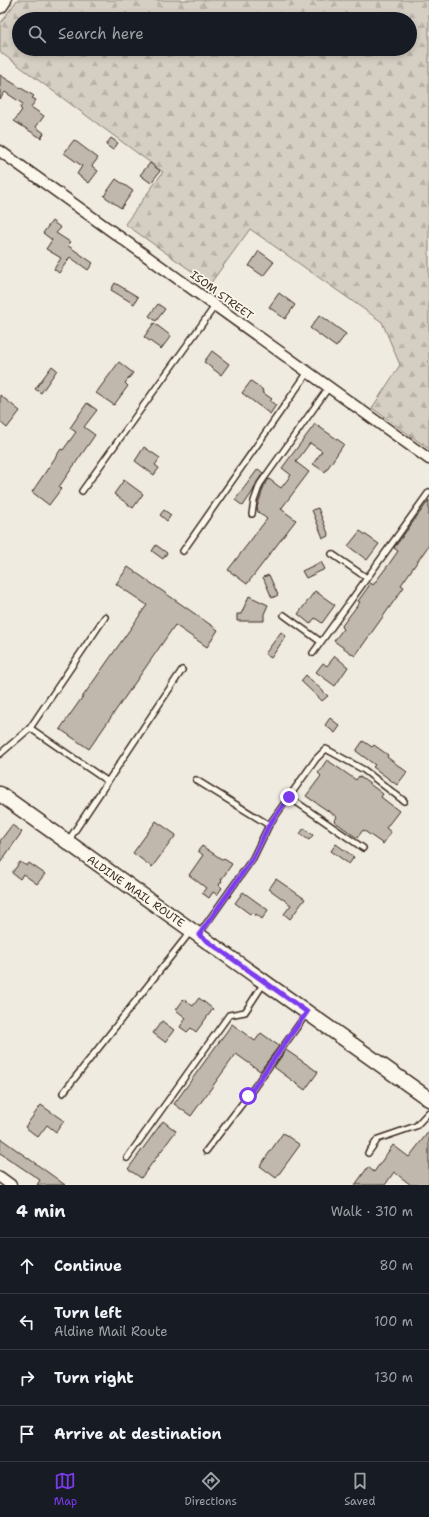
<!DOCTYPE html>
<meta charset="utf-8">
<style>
:root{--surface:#171b24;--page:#242831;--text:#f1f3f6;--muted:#9ea1a6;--line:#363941;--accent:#7c3aed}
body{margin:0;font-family:"Shantell Sans",sans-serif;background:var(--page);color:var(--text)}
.stop{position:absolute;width:12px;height:12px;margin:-9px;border:3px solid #7c3aed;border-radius:50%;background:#fff}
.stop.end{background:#7c3aed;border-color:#fff;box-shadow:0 1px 4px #0008}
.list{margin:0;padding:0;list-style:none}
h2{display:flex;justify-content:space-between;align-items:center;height:52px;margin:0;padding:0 16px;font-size:17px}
h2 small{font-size:13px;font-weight:400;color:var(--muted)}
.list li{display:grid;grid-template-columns:26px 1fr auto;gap:12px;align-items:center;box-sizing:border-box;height:56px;padding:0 16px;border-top:1px solid var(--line)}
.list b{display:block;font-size:15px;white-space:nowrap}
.list p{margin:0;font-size:13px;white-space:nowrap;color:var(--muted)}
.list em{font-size:13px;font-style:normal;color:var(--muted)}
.icon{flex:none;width:22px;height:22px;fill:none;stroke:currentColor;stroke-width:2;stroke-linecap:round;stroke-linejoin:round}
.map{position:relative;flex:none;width:429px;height:1185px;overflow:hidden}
.search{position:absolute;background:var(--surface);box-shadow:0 2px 6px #0003;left:12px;right:12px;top:12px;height:44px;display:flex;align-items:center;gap:10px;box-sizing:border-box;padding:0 14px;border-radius:22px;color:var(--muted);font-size:15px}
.sheet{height:276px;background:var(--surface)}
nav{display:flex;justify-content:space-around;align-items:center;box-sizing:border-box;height:56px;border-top:1px solid var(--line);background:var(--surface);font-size:11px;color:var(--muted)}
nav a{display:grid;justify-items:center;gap:2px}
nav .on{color:var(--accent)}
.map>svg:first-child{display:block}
.forest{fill:url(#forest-firs);stroke:#887c70;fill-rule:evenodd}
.building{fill:#c0b8ad;stroke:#3b2a1e}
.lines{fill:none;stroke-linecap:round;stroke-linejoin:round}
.service-casing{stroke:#3b2a1e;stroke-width:8}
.minor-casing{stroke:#3b2a1e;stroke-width:13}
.secondary-casing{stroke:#3b2a1e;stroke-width:17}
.service{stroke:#fbf7ec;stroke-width:5}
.minor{stroke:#fbf7ec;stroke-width:10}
.secondary{stroke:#fbf7ec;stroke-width:14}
.route{stroke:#7c3aed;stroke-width:5}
.labels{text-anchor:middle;stroke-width:3.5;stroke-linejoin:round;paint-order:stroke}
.street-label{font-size:11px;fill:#3b2a1e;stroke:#fbf7ec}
</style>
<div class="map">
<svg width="429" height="1185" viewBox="0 0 429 1185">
<defs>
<pattern id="forest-firs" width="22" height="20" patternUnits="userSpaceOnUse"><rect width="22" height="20" fill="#d5cec3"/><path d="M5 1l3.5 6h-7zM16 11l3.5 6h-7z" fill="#b8b1a7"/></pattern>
</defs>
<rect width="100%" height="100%" fill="#f0ebe0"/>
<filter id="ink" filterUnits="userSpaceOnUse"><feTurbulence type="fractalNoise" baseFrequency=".025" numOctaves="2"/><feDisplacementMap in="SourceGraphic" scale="8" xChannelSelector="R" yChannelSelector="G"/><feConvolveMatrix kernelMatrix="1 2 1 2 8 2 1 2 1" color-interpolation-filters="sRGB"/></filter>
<g filter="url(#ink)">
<!-- forest -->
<path class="forest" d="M17,0H429V449L372,408L400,365L382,322L250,229L210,284L125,224L163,172L0,52V24ZM19,19H410V49H19Z"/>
<!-- building -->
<path class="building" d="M0,75L34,96L32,98L36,100L31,107L44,116L36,127L44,133L41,138L14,121L22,110L20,108L23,104L5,92L0,99Z
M111,138L118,143L113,150L106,145Z
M74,140L98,158L92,166L98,171L89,183L77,174L82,166L64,153Z
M150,163L160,171L151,183L140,175Z
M116,179L133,191L121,208L104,196Z
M52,221L61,228L56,233L70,242L67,245L93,263L88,270L70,257L59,273L54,269L61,258L46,249L52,240L43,233Z
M259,251L274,262L263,276L249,266Z
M115,283L138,297L134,304L111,290Z
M279,293L295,305L285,319L269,307Z
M158,304L165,309L156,321L149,316Z
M320,315L346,334L336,347L310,328Z
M154,323L171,336L161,349L144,337Z
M212,351L229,364L221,375L204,362Z
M119,362L133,373L125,383L128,386L114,405L96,393Z
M52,366L57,370L41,393L35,389Z
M251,381L263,390L262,392L272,399L270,401L276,405L270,414L242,393Z
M0,395L20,411L7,428L0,422Z
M87,403L97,410L84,427L95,435L59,487L61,489L49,505L32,492L61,449L63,450L76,432L70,428Z
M315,424L344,444L325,472L313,464L322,451L310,443L296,462L309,472L281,509L296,520L247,584L228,570L267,519L258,512L257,507L264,486L269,479L281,488L291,475L282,468Z
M144,447L160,458L155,465L159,468L154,475L135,461Z
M258,469L263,473L257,482L253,491L243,506L235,500Z
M124,480L143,494L133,508L114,494Z
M429,500V545L401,585L404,587L355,656L334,641L343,629L341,627L360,602L358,601L371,583L373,585L389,564L398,551L394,548Z
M318,508L329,536L323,538L312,510Z
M164,510L171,515L167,521L160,515Z
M360,531L379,544L367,560L348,546Z
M156,545L167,553L163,559L152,551Z
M321,562L325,569L306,578L302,571Z
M128,567L218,630L207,647L175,625L89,749L60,729L147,605L116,584Z
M269,575L278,595L272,598L263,577Z
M315,591L335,605L322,623L315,618L310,624L298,614Z
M249,596L268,605L264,614V621H237V614H241Z
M281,632L286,636L271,658L265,654Z
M335,656L348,667L335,686L316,672L323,663L327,666Z
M306,675L328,696L322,701L301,681Z
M330,718L340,726L335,733L325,725Z
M363,741L372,747L374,745L388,755L387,757L407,772L397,785L373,767L375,765L356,751Z
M327,760L356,780L359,776L383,794L381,797L399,811L386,828L391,832L383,844L363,830L357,838L334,821L337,817L306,796L321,776L318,773Z
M156,821L176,835L152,867L133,853Z
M12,825L22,832L0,863V841Z
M304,828L313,835L309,840L300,834Z
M336,844L354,857L349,864L331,851Z
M202,846L223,860L224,859L232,864L221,880L222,881L219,885L222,888L217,895L213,892L209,898L202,893L206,888L189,875L203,855L198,851Z
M20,862L27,866L29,863L45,874L37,884L23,874L20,879L12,873Z
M276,879L305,899L290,919L284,914L291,905L269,889Z
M243,892L268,910L262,919L256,914L255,916L252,913L250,914L235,903Z
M199,998L213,1009L196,1032L191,1028L187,1032L180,1027L186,1018L176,1010L184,999L193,1006Z
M162,1021L174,1030L165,1042L153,1033Z
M232,1024L255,1041L261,1033L279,1046L260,1071L236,1054L191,1116L174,1104Z
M286,1050L318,1072L305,1090L274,1067Z
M41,1105L64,1121L56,1132L47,1125L38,1137L25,1127Z
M163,1121L176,1131L141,1178L128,1169Z
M429,1131V1185H411L394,1172L385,1185H355L368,1167L374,1172L393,1145L409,1157Z
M283,1133L300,1145L276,1178L260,1166Z
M0,1138L53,1176L65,1185H37L40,1180L0,1153Z"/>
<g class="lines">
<defs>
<path id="service" d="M82,491L215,306
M252,514L254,501L260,484L329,387
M183,551L308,372
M332,554L367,578
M284,615L321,642
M313,653L429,492
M30,728L107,781
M0,754L30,728L105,617
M196,780L269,825
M289,797L363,848
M68,841L182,670
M199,934L253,858L269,825L316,759L326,749L364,770L404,801
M63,1093L191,931
M206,1151L248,1096L307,1013
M368,1153L378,1139L416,1126L429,1112
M127,1158L229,1015L245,1012L264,983"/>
<path id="minor" d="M0,151L429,459
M0,1177L11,1185"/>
<path id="secondary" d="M0,6L4,0
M0,794L429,1099"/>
</defs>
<!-- service casing -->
<use href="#service" class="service-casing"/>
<!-- minor casing -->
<use href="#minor" class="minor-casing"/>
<!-- secondary casing -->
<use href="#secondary" class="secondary-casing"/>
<!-- service -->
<use href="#service" class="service"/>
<!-- minor -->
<use href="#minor" class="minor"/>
<!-- secondary -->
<use href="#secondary" class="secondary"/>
</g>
</g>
<g class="lines" filter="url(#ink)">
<!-- route -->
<path class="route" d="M248,1096L307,1012L199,935L253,858L269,825L289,797"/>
</g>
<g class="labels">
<!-- street labels -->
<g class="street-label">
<text transform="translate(222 295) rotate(36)" y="4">ISOM STREET</text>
<text transform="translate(136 891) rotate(35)" y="4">ALDINE MAIL ROUTE</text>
</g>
</g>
</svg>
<div class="stop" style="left:248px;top:1096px"></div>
<div class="stop end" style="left:289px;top:797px"></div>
<div class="search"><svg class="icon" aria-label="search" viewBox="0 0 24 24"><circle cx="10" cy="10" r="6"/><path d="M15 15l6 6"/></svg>Search here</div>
</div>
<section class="sheet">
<h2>4 min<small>Walk · 310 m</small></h2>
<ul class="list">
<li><svg class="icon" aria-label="ahead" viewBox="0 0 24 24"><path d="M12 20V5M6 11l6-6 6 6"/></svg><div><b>Continue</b></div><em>80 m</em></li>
<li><svg class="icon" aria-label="left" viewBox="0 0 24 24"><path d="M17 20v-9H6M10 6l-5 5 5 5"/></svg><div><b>Turn left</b><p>Aldine Mail Route</p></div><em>100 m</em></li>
<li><svg class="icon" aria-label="right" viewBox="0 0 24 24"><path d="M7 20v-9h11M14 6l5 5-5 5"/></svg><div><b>Turn right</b></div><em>130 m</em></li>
<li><svg class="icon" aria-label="arrive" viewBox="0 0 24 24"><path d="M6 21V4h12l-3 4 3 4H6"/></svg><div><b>Arrive at destination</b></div></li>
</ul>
</section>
<nav>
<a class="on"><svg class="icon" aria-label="map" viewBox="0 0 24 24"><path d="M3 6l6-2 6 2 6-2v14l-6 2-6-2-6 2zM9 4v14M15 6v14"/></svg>Map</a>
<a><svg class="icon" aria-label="directions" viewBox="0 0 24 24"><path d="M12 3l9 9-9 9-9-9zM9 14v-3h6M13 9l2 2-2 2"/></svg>Directions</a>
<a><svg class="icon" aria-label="saved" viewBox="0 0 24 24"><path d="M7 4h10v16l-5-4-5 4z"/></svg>Saved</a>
</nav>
